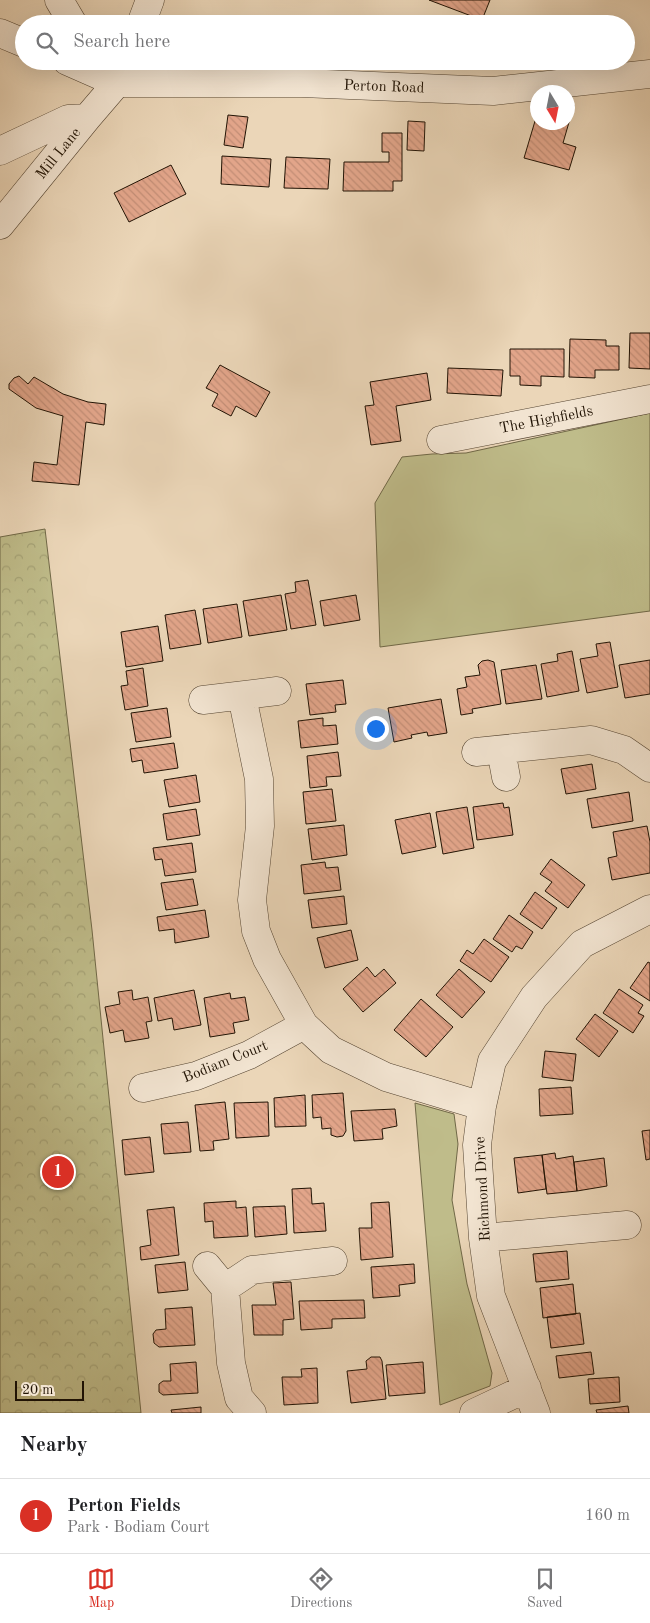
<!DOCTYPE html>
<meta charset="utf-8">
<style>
:root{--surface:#fff;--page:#f6f6f6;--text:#202124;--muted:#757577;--line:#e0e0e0;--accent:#d93025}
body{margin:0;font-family:"Old Standard TT",serif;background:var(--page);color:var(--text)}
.compass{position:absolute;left:530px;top:85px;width:45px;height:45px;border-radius:50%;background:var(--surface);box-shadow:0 5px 20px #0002;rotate:170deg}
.scale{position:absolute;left:15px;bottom:12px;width:69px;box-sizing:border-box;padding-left:5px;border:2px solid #211304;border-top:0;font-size:14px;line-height:18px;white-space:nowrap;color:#211304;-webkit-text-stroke:4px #f2e4d1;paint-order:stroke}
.you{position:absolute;left:375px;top:728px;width:18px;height:18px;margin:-12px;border:4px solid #fff;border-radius:50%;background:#1a73e8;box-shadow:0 0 0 8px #1a73e833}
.badge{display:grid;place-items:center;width:32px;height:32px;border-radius:50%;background:var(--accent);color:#fff;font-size:16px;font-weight:700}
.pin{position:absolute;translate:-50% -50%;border:2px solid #fff;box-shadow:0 1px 5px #0006}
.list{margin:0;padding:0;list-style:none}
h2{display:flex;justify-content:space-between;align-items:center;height:65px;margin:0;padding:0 20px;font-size:21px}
h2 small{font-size:16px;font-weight:400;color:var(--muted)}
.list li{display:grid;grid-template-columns:32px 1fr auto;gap:15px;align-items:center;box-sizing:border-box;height:75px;padding:0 20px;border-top:1px solid var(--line)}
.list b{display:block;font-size:19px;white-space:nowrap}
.list p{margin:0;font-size:16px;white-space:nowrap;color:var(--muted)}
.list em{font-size:16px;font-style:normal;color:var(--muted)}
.icon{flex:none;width:28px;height:28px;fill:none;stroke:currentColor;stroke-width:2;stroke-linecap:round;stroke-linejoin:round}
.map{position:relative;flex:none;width:650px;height:1413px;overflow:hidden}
.search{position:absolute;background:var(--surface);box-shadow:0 5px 20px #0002;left:15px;right:15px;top:15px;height:55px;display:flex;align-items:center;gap:12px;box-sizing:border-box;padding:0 18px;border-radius:28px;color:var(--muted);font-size:19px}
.sheet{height:140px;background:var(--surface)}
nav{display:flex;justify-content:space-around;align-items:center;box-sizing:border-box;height:70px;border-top:1px solid var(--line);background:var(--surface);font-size:14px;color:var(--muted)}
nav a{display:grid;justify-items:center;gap:2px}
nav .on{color:var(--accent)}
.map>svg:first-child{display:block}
.green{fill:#bfbc8a;stroke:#706847}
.park{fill:url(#park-crowns);stroke:#706847}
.building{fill:url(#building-back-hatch);stroke:#211304}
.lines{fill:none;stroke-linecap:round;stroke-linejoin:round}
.minor-casing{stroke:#544431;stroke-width:29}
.minor{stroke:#f2e4d1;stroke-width:28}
.labels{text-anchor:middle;stroke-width:4;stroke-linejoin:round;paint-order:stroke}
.street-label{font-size:15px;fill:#211304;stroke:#f2e4d1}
</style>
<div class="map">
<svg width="650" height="1413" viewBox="0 0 650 1413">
<defs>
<pattern id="park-crowns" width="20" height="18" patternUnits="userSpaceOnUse" patternTransform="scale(1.25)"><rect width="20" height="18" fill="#bfbc8a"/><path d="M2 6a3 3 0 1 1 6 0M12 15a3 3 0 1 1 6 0" fill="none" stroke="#a4a175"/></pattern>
<pattern id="building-back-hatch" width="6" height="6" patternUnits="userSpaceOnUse" patternTransform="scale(1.25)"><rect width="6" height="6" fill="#e2a58a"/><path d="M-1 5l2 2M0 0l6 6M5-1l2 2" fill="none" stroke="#c28d75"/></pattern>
</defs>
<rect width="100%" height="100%" fill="#ebd6b8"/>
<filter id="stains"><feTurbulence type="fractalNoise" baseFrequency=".004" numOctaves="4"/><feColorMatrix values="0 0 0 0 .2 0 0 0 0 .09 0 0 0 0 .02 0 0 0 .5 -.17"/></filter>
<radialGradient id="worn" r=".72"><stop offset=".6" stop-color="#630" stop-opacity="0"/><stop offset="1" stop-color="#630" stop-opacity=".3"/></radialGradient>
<!-- green -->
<path class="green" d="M650,413V611L380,647L375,503L402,457L432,454L466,453Z
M415,1103L454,1114L458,1144L452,1200L467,1284L492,1373L490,1386L440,1405Z"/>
<!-- park -->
<path class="park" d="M45,529L92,930L141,1413H0V537Z"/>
<!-- building -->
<path class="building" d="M429,0H490L482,20Z
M552,17L591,20L590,24H552Z
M561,61H586L585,74L560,72Z
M568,103L574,105L563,143L576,147L569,170L524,158L538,111V122H568Z
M228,115L248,117L243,148L224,145Z
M408,121L425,122L424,151L407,150Z
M382,133H402V181H393V191H343L344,162H389V152H382Z
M222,156L271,159L269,187L221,184Z
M286,157L330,159L328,189L284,188Z
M171,165L186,194L129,222L114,193Z
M630,333H650V369L629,368Z
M570,339L606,340V346H619V370H595V378L569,377Z
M510,349H564V377L541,376V386L520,385V376H510Z
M220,365L270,392L256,417L236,406L231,416L212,406L218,394L206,388Z
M448,368L503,370L501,396L447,393Z
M427,373L431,400L396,406L401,441L371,445L365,406L374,405L370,382Z
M19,376L28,384L34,377L63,394L88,402L106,404L104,425L86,422L79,485L32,481L34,462L57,465L63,416L36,408L9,389V384L14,378Z
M308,580L316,625L291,629L285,594L296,592L295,582Z
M281,595L287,630L249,636L243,601Z
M356,595L360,620L324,626L320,601Z
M237,604L242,637L208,643L203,609Z
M195,610L201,644L170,649L165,615Z
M158,626L163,661L126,667L121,632Z
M610,642L618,687L587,693L580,659L598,656L596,644Z
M572,651L579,691L547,697L541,664L558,661L557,654Z
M488,660L494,662L501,704L472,709L473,713L461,715L457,689L467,687L465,677L480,675L478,665L482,661Z
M650,660V694L625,698L619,665Z
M536,665L542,699L506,704L501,670Z
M143,668L148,706L125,710L121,686L128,685L126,671Z
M343,680L346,704L335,705L336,712L310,715L306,684Z
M441,699L447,733L428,736L427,732L411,735L412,738L394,742L388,708Z
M167,708L171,737L136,742L131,713Z
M323,718V726L336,725L338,744L301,748L298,721Z
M174,743L178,768L144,773L142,760L132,762L130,749Z
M338,752L341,776L326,777L327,786L310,788L307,756Z
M592,764L596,789L566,794L561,769Z
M196,775L200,802L169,807L164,780Z
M332,789L336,821L306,824L303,792Z
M629,792L633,821L592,828L587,799Z
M503,803L504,808L509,807L513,835L477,840L473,807Z
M467,807L474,848L443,854L436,812Z
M196,809L200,835L167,840L163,814Z
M430,813L436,847L402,854L395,820Z
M344,825L347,855L312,860L308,829Z
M647,826L650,842V873L612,880L608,858L617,856L613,832Z
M192,843L196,872L165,876L162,859L155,860L153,848Z
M551,859L585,885L568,908L545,891L552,882L540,874Z
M325,862L326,868L338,867L341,890L304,894L301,865Z
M193,879L198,905L166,910L161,883Z
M535,892L557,908L542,929L520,914Z
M344,896L347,924L312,928L308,900Z
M205,910L209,937L175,943L174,929L159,931L157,917Z
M509,915L533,932L522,949L516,946L512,952L493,939Z
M351,930L358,960L325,968L317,938Z
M484,939L509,957L491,982L460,961L467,950L473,954Z
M648,962L650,963V1001L630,988Z
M367,967L375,977L384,969L396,983L363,1012L343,989Z
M459,969L485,992L462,1018L436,995Z
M619,989L643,1005L638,1013L644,1016L633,1033L603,1013Z
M132,990L133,1000L148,997L152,1021L146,1022L149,1038L125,1042L123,1030L110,1033L105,1007L120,1004L118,992Z
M194,990L201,1025L174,1030L172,1018L158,1021L154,998Z
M230,993L231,999L245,997L249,1020L233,1023L235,1033L210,1037L204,998Z
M421,999L453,1027L426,1057L394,1030Z
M595,1014L618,1031L599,1057L576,1039Z
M545,1051L576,1054L573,1081L542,1077Z
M571,1087L573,1114L540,1116L539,1089Z
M343,1093L346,1131L343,1136L337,1137L331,1135V1128L322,1129L321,1117L313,1118L312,1095Z
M305,1095L306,1126L275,1127L274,1098Z
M225,1102L229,1139L213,1141L214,1150L200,1151L195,1105Z
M268,1102L269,1136L236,1138L234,1103Z
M395,1109L397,1126L382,1129L383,1139L354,1141L351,1111Z
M188,1122L191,1152L164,1154L161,1124Z
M650,1130V1159L646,1160L642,1131Z
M150,1137L154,1172L125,1175L122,1140Z
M555,1153L556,1159L573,1156L577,1191L547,1194L542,1155Z
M542,1155L546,1189L518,1193L514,1158Z
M604,1158L607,1186L577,1191L574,1162Z
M311,1188L312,1204L324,1203L326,1231L294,1233L292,1189Z
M236,1201V1208L246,1207L248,1236L214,1238L213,1221L205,1222L204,1203Z
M389,1202L393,1257L361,1260L359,1228H372L371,1203Z
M285,1206L287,1234L255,1237L253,1207Z
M174,1207L179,1255L141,1260L140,1247L151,1245L147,1210Z
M567,1251L569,1279L536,1282L533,1254Z
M185,1262L188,1290L158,1293L155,1265Z
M414,1264L415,1283L399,1285L400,1296L373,1298L371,1267Z
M291,1282L294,1319L283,1320V1335H254L252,1305H276L273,1283Z
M573,1284L576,1314L543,1318L540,1288Z
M364,1300L365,1318L332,1319V1328L301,1330L299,1301Z
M192,1307L195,1345L159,1347L154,1343L153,1334L156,1330L166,1329L165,1309Z
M580,1313L584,1344L551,1348L547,1317Z
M591,1352L594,1374L559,1378L556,1356Z
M371,1357H380L382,1361L386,1399L351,1403L347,1371L367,1369L366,1361Z
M196,1362L198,1393L163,1395L159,1392V1384L163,1381H171L170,1364Z
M423,1362L425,1393L389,1396L386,1365Z
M317,1368L318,1403L284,1405L282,1377H302L301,1369Z
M619,1377L620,1402L590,1404L588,1379Z
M628,1406L629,1413H597L596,1410Z
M201,1407V1413H172L171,1410Z"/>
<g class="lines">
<defs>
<path id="minor" d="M59,0L72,22
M141,24L150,0
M0,33L24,43
M67,61L117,83H302L493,91L650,74
M0,151L68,119L87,118
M0,225L87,118L117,83L126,61
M441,440L650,399
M242,696L259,779L260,826L252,900L256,931L267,959L304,1025L331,1050L386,1077L482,1106
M203,700L277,691
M501,750L506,777
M476,752L591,740L624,750L650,768
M143,1088L196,1076L249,1055L304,1025
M483,1238L627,1225
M207,1266L225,1288L252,1270L333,1261
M225,1288L231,1363L239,1398L252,1413
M474,1413L527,1388
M536,1413L491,1296L483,1238L477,1145L482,1106L492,1061L534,997L582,944L650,909"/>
</defs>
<!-- minor casing -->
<use href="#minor" class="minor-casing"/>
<!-- minor -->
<use href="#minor" class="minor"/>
</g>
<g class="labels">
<!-- street labels -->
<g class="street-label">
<text transform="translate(384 86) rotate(2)" y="5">Perton Road</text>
<text transform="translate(58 153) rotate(-51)" y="5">Mill Lane</text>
<text transform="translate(546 419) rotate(-11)" y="5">The Highfields</text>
<text transform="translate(225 1061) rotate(-22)" y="5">Bodiam Court</text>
<text transform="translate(482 1189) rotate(-93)" y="5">Richmond Drive</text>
</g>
</g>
<rect width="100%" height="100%" filter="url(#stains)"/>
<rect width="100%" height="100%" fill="url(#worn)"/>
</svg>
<svg class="compass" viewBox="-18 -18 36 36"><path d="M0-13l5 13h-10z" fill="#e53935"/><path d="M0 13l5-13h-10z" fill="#757577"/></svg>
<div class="scale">20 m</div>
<div class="you"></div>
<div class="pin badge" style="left:58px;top:1172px">1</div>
<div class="search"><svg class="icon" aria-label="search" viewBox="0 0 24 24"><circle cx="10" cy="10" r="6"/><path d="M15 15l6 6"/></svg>Search here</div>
</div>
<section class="sheet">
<h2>Nearby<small></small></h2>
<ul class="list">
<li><span class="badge">1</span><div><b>Perton Fields</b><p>Park · Bodiam Court</p></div><em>160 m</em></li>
</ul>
</section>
<nav>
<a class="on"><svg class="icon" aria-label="map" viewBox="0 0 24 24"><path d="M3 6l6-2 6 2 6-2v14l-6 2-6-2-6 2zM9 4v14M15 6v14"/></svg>Map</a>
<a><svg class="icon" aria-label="directions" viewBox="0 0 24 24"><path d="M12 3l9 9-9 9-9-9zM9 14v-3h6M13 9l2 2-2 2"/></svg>Directions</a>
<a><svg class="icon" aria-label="saved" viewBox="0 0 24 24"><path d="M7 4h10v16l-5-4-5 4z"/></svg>Saved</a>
</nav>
